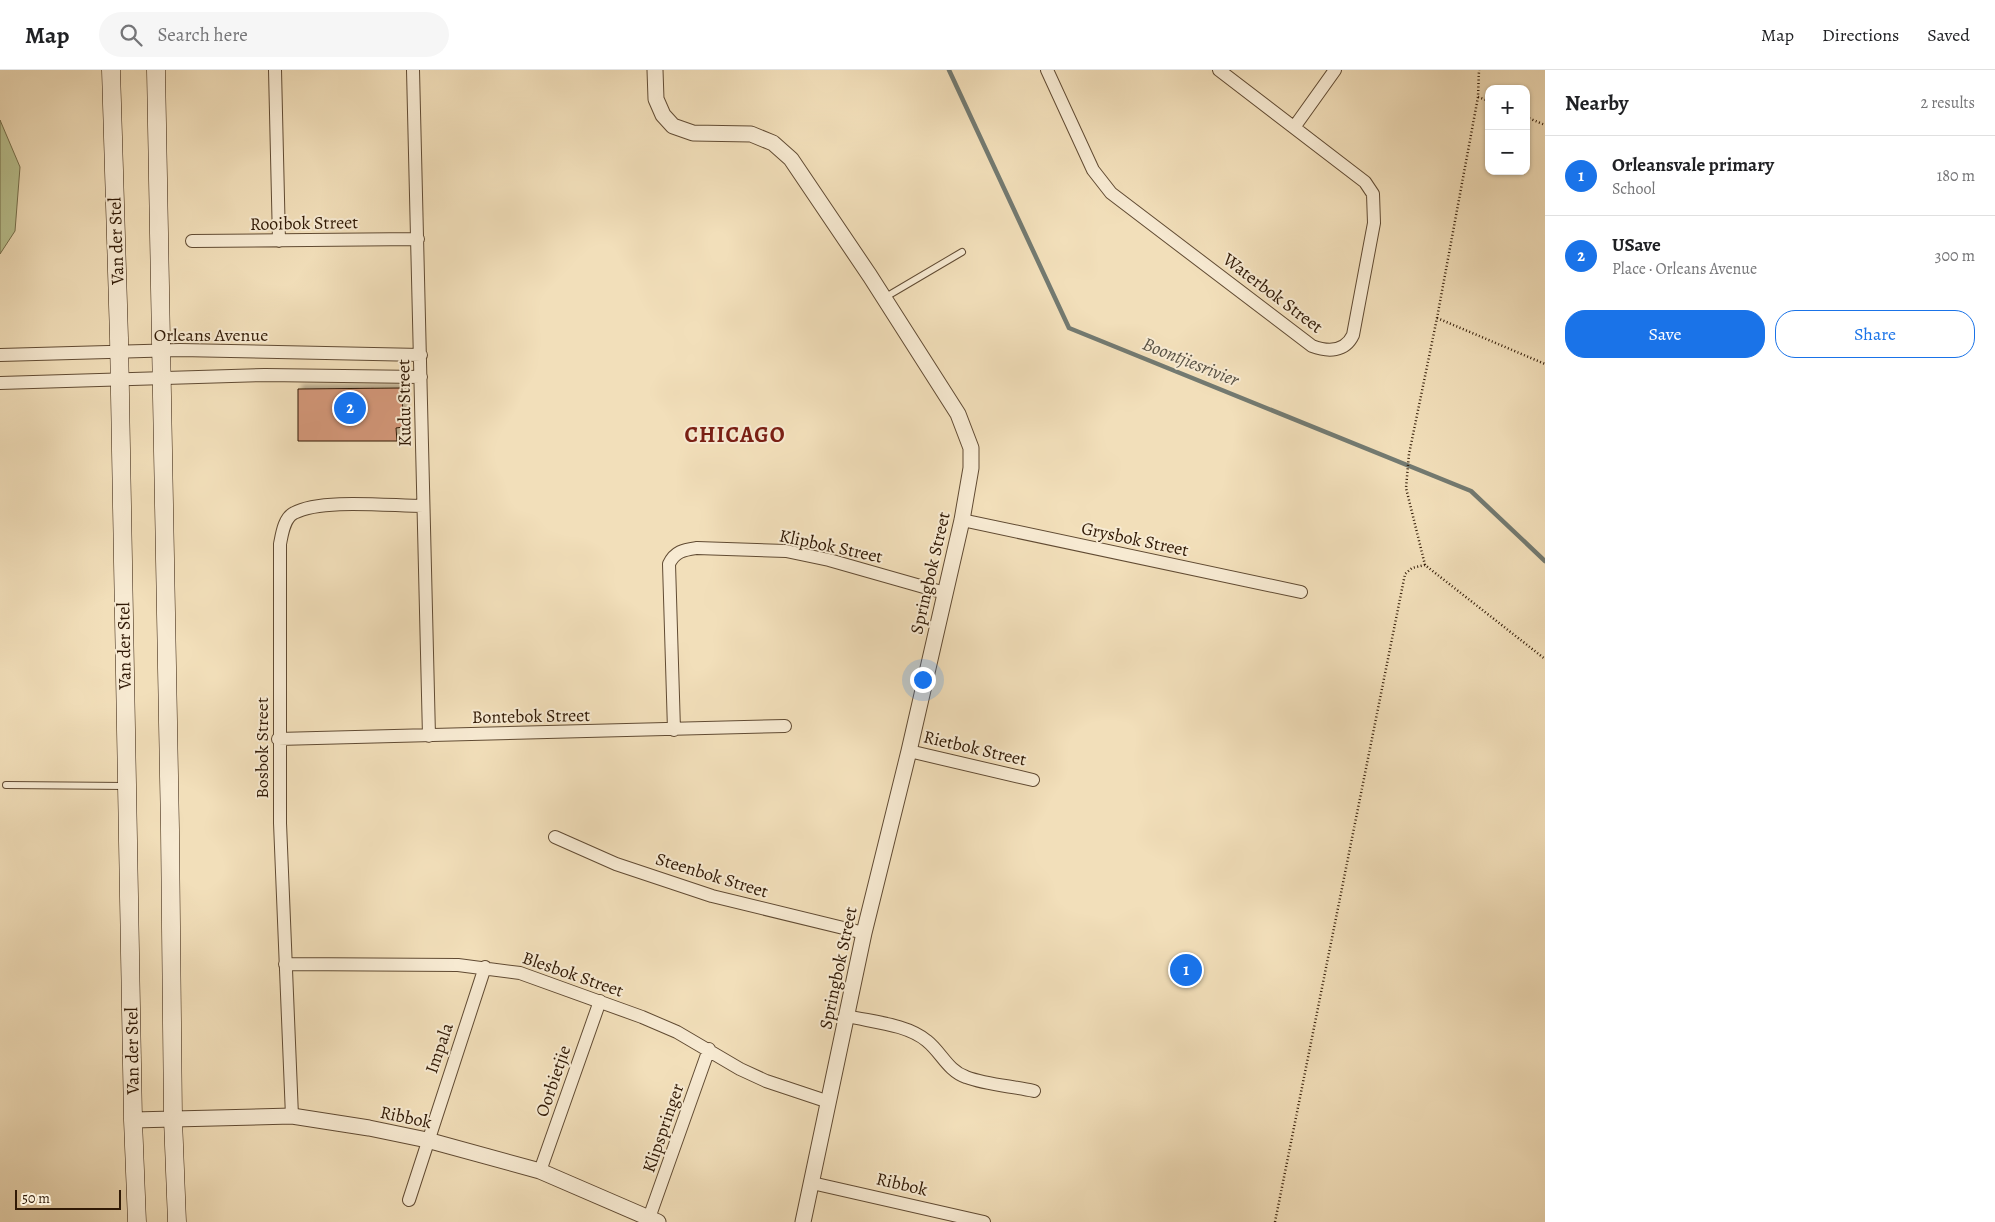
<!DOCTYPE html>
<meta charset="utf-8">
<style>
:root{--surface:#fff;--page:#f6f6f6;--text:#202124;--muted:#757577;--line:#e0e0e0;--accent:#1a73e8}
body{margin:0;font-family:Alegreya,serif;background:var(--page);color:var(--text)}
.controls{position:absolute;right:15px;top:15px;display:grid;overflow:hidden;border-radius:10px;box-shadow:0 1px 4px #0004}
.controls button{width:45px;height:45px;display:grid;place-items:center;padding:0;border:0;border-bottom:1px solid var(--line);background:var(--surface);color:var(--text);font:25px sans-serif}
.scale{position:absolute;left:15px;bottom:12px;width:106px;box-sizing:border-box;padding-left:5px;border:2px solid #311a06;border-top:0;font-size:14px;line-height:18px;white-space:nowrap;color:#311a06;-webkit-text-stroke:4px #f7ead2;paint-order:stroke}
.you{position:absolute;left:922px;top:609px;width:18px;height:18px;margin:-12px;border:4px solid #fff;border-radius:50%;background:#1a73e8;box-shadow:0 0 0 8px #1a73e833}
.badge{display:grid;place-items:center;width:32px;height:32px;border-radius:50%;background:var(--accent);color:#fff;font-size:16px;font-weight:700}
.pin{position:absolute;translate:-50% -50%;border:2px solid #fff;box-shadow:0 1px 5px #0006}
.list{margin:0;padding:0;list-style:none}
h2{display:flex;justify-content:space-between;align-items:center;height:65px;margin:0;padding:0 20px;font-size:21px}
h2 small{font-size:16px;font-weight:400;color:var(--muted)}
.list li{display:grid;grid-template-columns:32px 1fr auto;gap:15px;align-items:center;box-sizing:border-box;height:80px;padding:0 20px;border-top:1px solid var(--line)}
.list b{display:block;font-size:19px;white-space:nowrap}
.list p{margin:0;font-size:16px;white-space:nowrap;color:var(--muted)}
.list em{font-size:16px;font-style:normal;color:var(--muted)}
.actions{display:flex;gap:10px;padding:15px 20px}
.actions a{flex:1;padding:11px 0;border:1px solid var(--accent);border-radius:20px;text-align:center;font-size:18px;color:var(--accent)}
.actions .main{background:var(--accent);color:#fff}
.icon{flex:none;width:28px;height:28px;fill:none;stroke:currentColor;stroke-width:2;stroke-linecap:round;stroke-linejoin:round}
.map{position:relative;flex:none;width:1545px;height:1152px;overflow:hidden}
header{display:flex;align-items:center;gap:30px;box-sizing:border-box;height:70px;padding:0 25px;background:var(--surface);border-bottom:1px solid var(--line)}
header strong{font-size:24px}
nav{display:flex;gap:28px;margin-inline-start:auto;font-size:18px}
.search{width:350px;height:45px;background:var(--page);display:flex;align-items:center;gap:12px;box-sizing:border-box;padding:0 18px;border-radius:28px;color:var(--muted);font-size:19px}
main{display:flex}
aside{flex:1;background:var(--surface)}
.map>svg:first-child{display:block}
.green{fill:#b9c290;stroke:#756e4b}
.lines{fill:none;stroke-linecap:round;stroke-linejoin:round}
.stream{stroke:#737a71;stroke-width:4.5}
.building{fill:#d39779;stroke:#311a06;filter:url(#shadow)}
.service-casing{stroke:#614b33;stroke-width:8}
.minor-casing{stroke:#614b33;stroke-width:14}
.tertiary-casing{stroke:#614b33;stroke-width:17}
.secondary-casing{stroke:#311a06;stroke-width:19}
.path{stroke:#311a06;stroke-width:2.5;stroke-dasharray:1 2.5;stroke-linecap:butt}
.service{stroke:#f7ead2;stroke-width:6}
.minor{stroke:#f7ead2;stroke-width:12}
.tertiary{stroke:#f7ead2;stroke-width:15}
.secondary{stroke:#f7ead2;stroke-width:18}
.labels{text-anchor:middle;stroke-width:4;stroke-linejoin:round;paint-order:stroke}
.street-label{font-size:18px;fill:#311a06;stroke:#f7ead2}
.water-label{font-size:19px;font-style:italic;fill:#585245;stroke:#f7ead2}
.district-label{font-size:22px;font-weight:bold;letter-spacing:1px;fill:#7a1f14;stroke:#f7ead2}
</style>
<header>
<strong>Map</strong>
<div class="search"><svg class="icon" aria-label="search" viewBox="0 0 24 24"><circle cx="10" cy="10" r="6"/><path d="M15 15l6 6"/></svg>Search here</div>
<nav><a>Map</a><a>Directions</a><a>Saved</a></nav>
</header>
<main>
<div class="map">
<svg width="1545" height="1152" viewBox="0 0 1545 1152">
<defs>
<filter id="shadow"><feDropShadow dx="4" dy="-4" stdDeviation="2.5" flood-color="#0004"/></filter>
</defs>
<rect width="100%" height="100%" fill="#f2dfba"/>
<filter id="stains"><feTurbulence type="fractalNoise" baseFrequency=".004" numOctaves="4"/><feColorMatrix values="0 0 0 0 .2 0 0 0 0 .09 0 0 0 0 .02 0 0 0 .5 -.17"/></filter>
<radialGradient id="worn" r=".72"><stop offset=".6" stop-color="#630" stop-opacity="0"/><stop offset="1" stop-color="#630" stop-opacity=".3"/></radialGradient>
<!-- green -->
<path class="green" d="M0,50L20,97L15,161L0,184Z"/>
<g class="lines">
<!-- stream -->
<path class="stream" d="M949,0L1069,258L1471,421L1545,491"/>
</g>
<!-- building -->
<path class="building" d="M402,318L403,357L396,358L397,371H298V319Z"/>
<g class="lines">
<defs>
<path id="service" d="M884,228L962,182
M6,715L126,716"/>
<path id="minor" d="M275,0L279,171
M413,0L429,666
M1047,0L1093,100L1111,123L1312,276C1328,282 1345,282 1353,265L1374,153L1373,124L1365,112L1219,0
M1295,56L1335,0
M192,171L418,169
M0,285L180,280L421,285
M0,313L265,305L421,307
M962,450L1301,522
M674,660L669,494C675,481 684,480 697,478L786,481L829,490L945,523
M278,669L785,656
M909,681L1033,710
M555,767L616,794L712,826L864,863
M285,894L458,895L520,903L642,947L677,962L740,999L766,1011L829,1032
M847,946C872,952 907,954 927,971C941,982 948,1001 966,1007C987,1015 1012,1016 1034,1021
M292,1046L280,753V474C282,464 284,448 294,443C321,428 391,436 423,436
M540,1101L600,931
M812,1113L984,1152
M409,1130L485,897
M649,1148L709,979"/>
<path id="tertiary" d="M655,0L656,29L663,45L673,56L693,63L751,64L773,73L791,89L870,206L958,344L971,378V398L962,450L909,681L864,863L803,1152
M133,1050L292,1046L369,1058L427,1070L540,1101L658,1152"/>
<path id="secondary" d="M111,0L119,268L133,1050L137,1152
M156,0L170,760L173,1049L177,1152"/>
</defs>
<!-- service casing -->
<use href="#service" class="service-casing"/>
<!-- minor casing -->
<use href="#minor" class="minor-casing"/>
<!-- tertiary casing -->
<use href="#tertiary" class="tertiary-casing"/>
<!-- secondary casing -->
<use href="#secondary" class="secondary-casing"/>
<!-- path -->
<path class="path" d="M1478,27L1489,31
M1526,47L1545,55
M1437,248L1545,294
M1425,495L1406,418L1409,384L1437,248L1478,27L1479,0
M1275,1152L1405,504L1412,498L1425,495L1545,589"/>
<!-- service -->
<use href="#service" class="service"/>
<!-- minor -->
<use href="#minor" class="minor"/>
<!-- tertiary -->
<use href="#tertiary" class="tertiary"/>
<!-- secondary -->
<use href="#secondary" class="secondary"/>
</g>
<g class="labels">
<!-- street labels -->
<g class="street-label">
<text transform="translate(304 153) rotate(-1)" y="6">Rooibok Street</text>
<text transform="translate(116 171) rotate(-92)" y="6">Van der Stel</text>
<text transform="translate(1273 223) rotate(37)" y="6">Waterbok Street</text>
<text x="211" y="271">Orleans Avenue</text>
<text transform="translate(404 333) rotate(-91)" y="6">Kudu Street</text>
<text transform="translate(1135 469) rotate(12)" y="6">Grysbok Street</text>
<text transform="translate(831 476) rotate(12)" y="6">Klipbok Street</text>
<text transform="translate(930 503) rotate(-77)" y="6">Springbok Street</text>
<text transform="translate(124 576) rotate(-91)" y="6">Van der Stel</text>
<text transform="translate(531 646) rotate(-1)" y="6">Bontebok Street</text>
<text transform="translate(262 678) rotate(-90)" y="6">Bosbok Street</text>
<text transform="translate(975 678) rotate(13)" y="6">Rietbok Street</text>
<text transform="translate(712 805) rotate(17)" y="6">Steenbok Street</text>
<text transform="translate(838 898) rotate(-78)" y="6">Springbok Street</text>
<text transform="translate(573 904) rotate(19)" y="6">Blesbok Street</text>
<text transform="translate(439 978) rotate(-71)" y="6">Impala</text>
<text transform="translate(132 981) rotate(-91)" y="6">Van der Stel</text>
<text transform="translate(553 1011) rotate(-71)" y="6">Oorbietjie</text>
<text transform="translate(406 1047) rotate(12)" y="6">Ribbok</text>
<text transform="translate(663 1058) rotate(-71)" y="6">Klipspringer</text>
<text transform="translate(902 1114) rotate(13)" y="6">Ribbok</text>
</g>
<!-- water labels -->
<g class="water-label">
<text transform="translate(1191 291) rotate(22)" y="7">Boontjiesrivier</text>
</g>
<!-- district labels -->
<g class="district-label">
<text x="735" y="372">CHICAGO</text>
</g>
</g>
<rect width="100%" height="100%" filter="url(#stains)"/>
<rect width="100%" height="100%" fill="url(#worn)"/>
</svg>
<div class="controls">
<button>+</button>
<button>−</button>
</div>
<div class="scale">50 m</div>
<div class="you"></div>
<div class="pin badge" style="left:1186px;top:900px">1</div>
<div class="pin badge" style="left:350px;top:338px">2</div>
</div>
<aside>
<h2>Nearby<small>2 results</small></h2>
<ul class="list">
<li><span class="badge">1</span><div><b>Orleansvale primary</b><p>School</p></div><em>180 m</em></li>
<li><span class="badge">2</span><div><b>USave</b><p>Place · Orleans Avenue</p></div><em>300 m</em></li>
</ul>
<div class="actions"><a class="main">Save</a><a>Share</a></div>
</aside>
</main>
